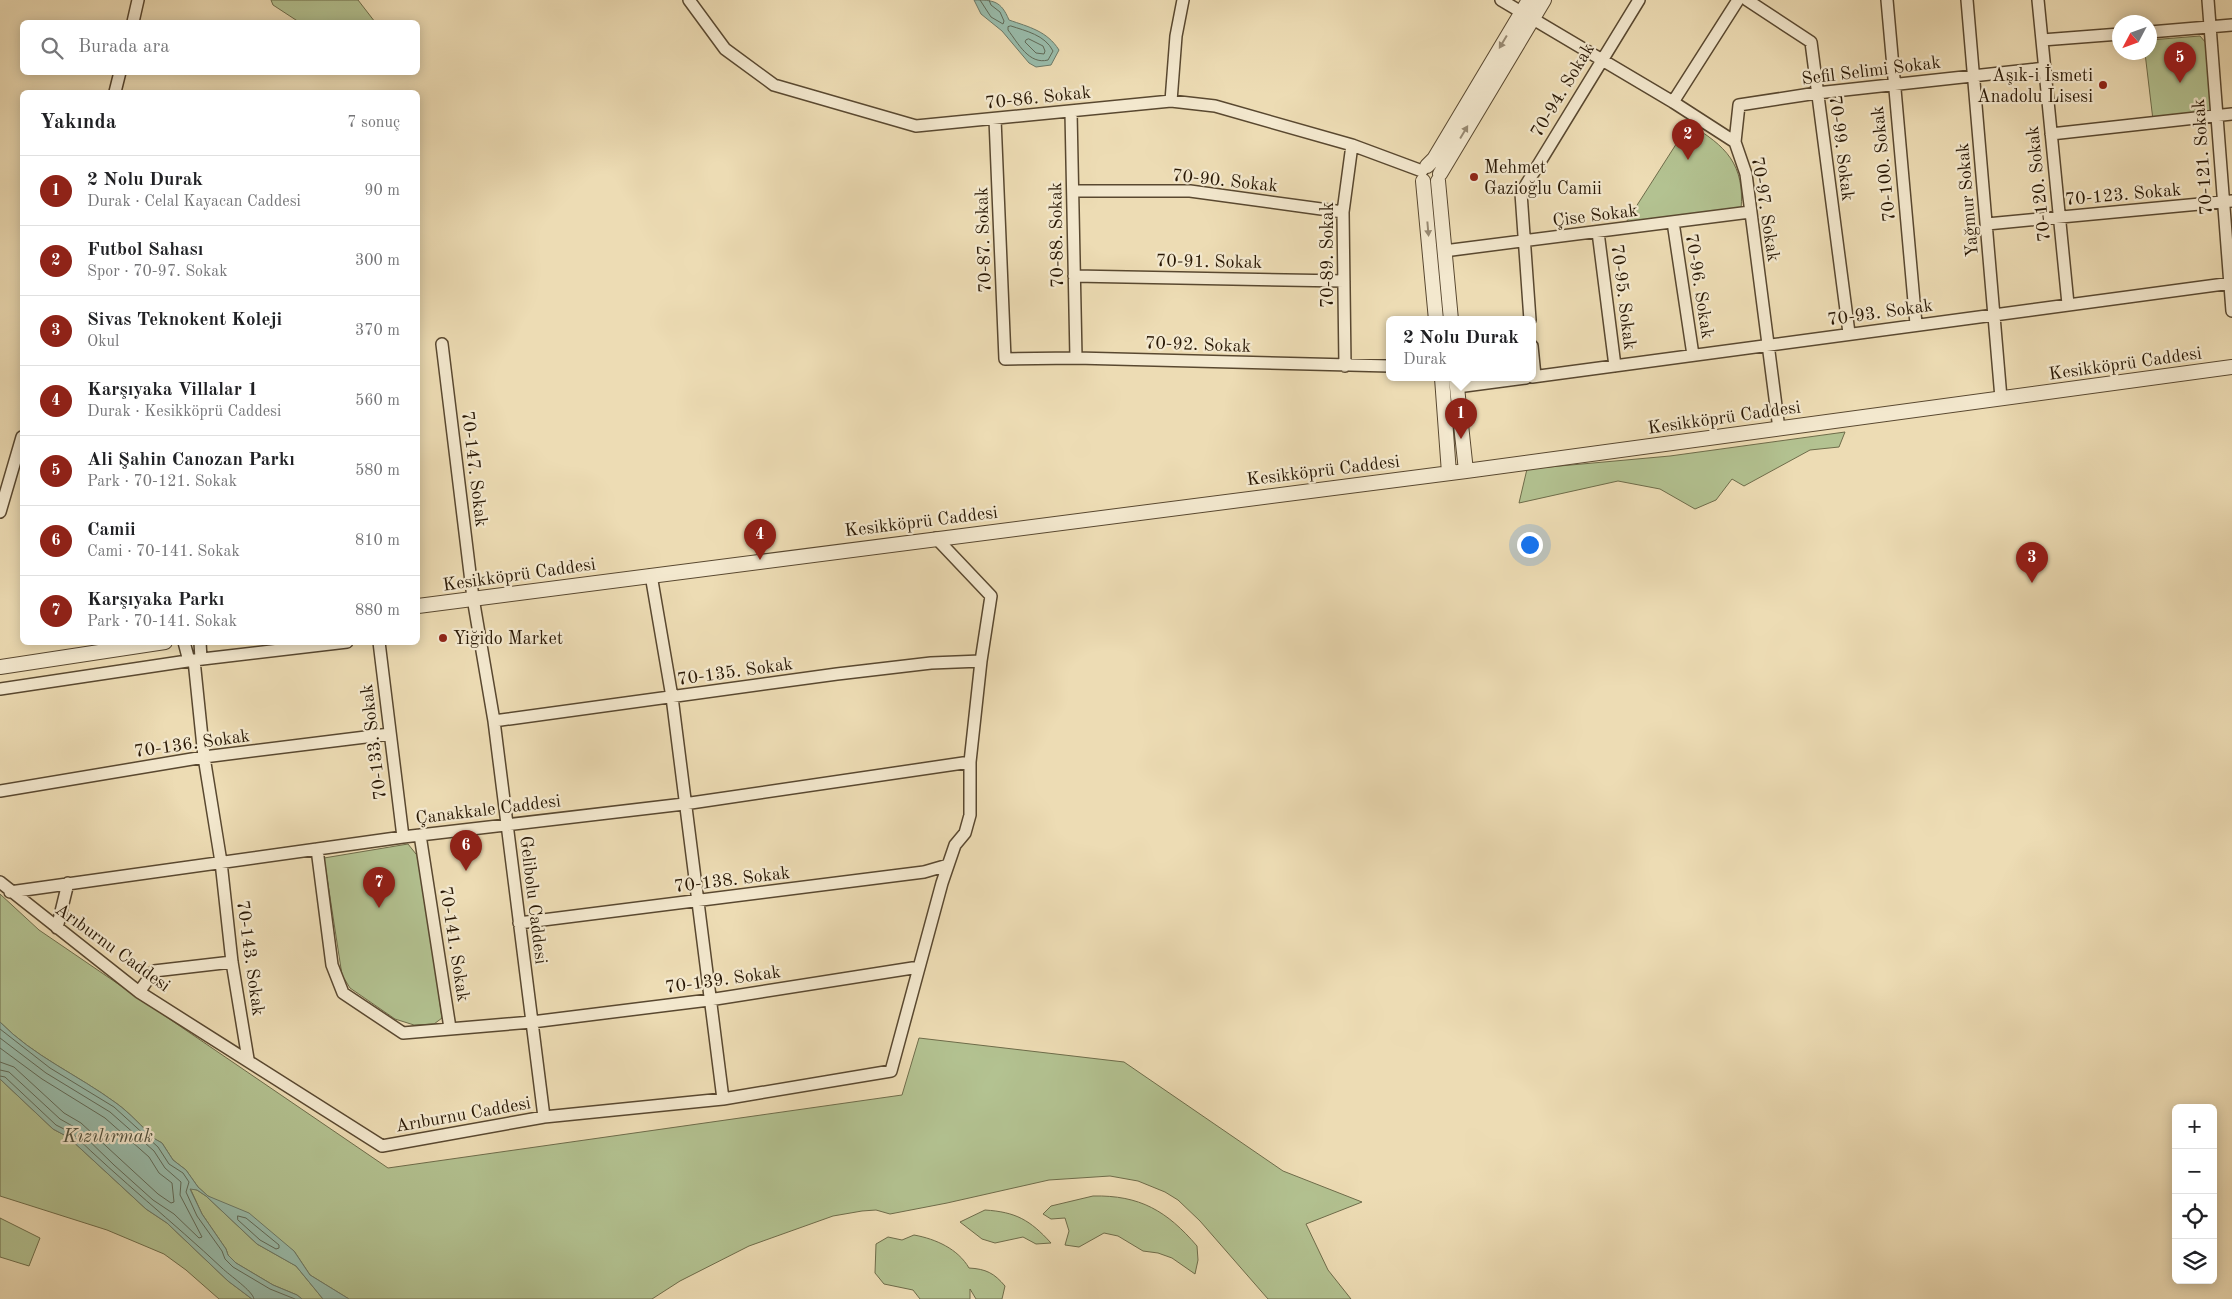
<!DOCTYPE html>
<html lang="tr">
<meta charset="utf-8">
<style>
:root{--surface:#fff;--page:#f6f6f6;--text:#202124;--muted:#757577;--line:#e0e0e0;--accent:#8f2418}
body{margin:0;font-family:"Old Standard TT",serif;background:var(--page);color:var(--text)}
.controls{position:absolute;right:15px;bottom:15px;display:grid;overflow:hidden;border-radius:8px;box-shadow:0 2px 12px #0003}
.controls button{width:45px;height:45px;display:grid;place-items:center;padding:0;border:0;border-bottom:1px solid var(--line);background:var(--surface);color:var(--text);font:25px sans-serif}
.compass{position:absolute;left:2112px;top:15px;width:45px;height:45px;border-radius:50%;background:var(--surface);box-shadow:0 2px 12px #0003;rotate:229deg}
.you{position:absolute;left:1529px;top:544px;width:18px;height:18px;margin:-12px;border:4px solid #fff;border-radius:50%;background:#1a73e8;box-shadow:0 0 0 8px #1a73e833}
.badge{display:grid;place-items:center;width:32px;height:32px;border-radius:50%;background:var(--accent);color:#fff;font-size:16px;font-weight:700}
.pin{position:absolute;translate:-50% -41px;filter:drop-shadow(0 1px 2px #0008)}
.pin::after{content:'';position:absolute;top:26px;width:18px;height:15px;background:inherit;clip-path:polygon(0 0,100% 0,50% 100%)}
.popup{position:absolute;left:1386px;top:316px;width:150px;height:65px;box-sizing:border-box;display:grid;place-content:center;border-radius:8px;background:var(--surface);filter:drop-shadow(0 1px 4px #0005);font-size:16px;white-space:nowrap;color:var(--muted)}
.popup b{font-size:19px;color:var(--text)}
.popup::after{content:'';position:absolute;left:50%;top:100%;margin-left:-10px;border:10px solid transparent;border-top-color:var(--surface)}
.list{margin:0;padding:0;list-style:none}
h2{display:flex;justify-content:space-between;align-items:center;height:65px;margin:0;padding:0 20px;font-size:21px}
h2 small{font-size:16px;font-weight:400;color:var(--muted)}
.list li{display:grid;grid-template-columns:32px 1fr auto;gap:15px;align-items:center;box-sizing:border-box;height:70px;padding:0 20px;border-top:1px solid var(--line)}
.list b{display:block;font-size:19px;white-space:nowrap}
.list p{margin:0;font-size:16px;white-space:nowrap;color:var(--muted)}
.list em{font-size:16px;font-style:normal;color:var(--muted)}
.icon{flex:none;width:28px;height:28px;fill:none;stroke:currentColor;stroke-width:2;stroke-linecap:round;stroke-linejoin:round}
.map{position:relative;flex:none;width:2232px;height:1299px;overflow:hidden}
.search{position:absolute;background:var(--surface);box-shadow:0 2px 12px #0003;left:20px;top:20px;width:400px;height:55px;display:flex;align-items:center;gap:12px;box-sizing:border-box;padding:0 18px;border-radius:8px;color:var(--muted);font-size:19px}
.panel{position:absolute;background:var(--surface);box-shadow:0 2px 12px #0003;left:20px;top:90px;width:400px;height:555px;border-radius:8px}
.map>svg:first-child{display:block}
.green{fill:#b3c291;stroke:#6e6c4a}
.water{fill:#99bcab;stroke:#6c7a68}
.lines{fill:none;stroke-linecap:round;stroke-linejoin:round}
.shore{stroke:#606a58;stroke-width:1}
.minor-casing{stroke:#594830;stroke-width:14}
.tertiary-casing{stroke:#594830;stroke-width:16}
.minor{stroke:#f3e8ce;stroke-width:11}
.tertiary{stroke:#f3e8ce;stroke-width:14}
.oneway{fill:#988a73}
.poi-dot{fill:#8f2418;stroke:#f3e8ce;stroke-width:2}
.labels{text-anchor:middle;stroke-width:4.5;stroke-linejoin:round;paint-order:stroke}
.street-label{font-size:18px;fill:#281704;stroke:#f3e8ce}
.poi-label{font-size:18px;fill:#281704;stroke:#f3e8ce;text-anchor:start}
.water-label{font-size:19px;font-style:italic;fill:#50513e;stroke:#f3e8ce}
</style>
<div class="map">
<svg width="2232" height="1299" viewBox="0 0 2232 1299">
<rect width="100%" height="100%" fill="#eddcb4"/>
<filter id="stains"><feTurbulence type="fractalNoise" baseFrequency=".004" numOctaves="4"/><feColorMatrix values="0 0 0 0 .2 0 0 0 0 .09 0 0 0 0 .02 0 0 0 .5 -.17"/></filter>
<radialGradient id="worn" r=".72"><stop offset=".6" stop-color="#630" stop-opacity="0"/><stop offset="1" stop-color="#630" stop-opacity=".3"/></radialGradient>
<!-- green -->
<path class="green" d="M271,0H358L375,22H299L273,5Z
M2200,36L2206,43L2214,113L2153,120L2145,53L2150,52V40Z
M1689,124C1726,146 1745,164 1741,210L1625,224Z
M1845,432L1839,447L1810,450L1744,486L1732,479L1716,500L1695,509L1660,489L1618,481L1519,503L1527,469L1670,456Z
M408,844L420,859L442,1018L434,1024L414,1025L395,1019L350,988L342,975L324,858Z
M0,894L39,930L388,1168L902,1095L919,1038L1124,1062L1283,1171L1362,1202L1306,1224L1328,1270L1351,1299H1268L1200,1221L1178,1200L1165,1192L1138,1181L1110,1176L1049,1180L947,1203L890,1214L876,1210L862,1211L833,1216L749,1246L680,1281L652,1299H349L310,1275L294,1251L208,1196L198,1187L186,1170L173,1160L162,1143L155,1139C142,1127 130,1113 116,1103C78,1075 33,1056 0,1022Z
M0,1079L53,1129L68,1137L146,1209L167,1223L228,1281L252,1299H219L186,1270L164,1254L107,1230L0,1196Z
M190,1188L197,1190L206,1196L257,1244L296,1266L323,1299H302L297,1295L273,1285L236,1263L228,1255L226,1249L202,1214Z
M1093,1196C1140,1195 1167,1211 1197,1246L1198,1260L1195,1274L1172,1258L1158,1253L1143,1251L1118,1236L1104,1233L1079,1247L1065,1245L1069,1231L1065,1218L1051,1219L1043,1214L1051,1206Z
M985,1210C1016,1212 1030,1220 1051,1243L1036,1244L1023,1237L995,1243L982,1239L960,1222Z
M0,1218L40,1238L29,1266L0,1257Z
M914,1235C936,1239 958,1249 969,1268C986,1269 994,1273 1005,1286L1002,1299H976L970,1289V1299H920L913,1290L884,1284L875,1273L876,1244L888,1237L902,1240Z"/>
<!-- water -->
<path class="water" d="M974,0C994,0 1001,1 1009,20C1029,27 1047,31 1059,50L1051,65L1036,67L1029,63L1002,31L981,14Z
M0,1022C33,1056 78,1075 116,1103C130,1113 142,1127 155,1139L162,1143L173,1160L186,1170L198,1187L208,1196L249,1213L294,1251L310,1275L349,1299H323L296,1266L257,1244L206,1196L197,1190L190,1189L202,1214L226,1249L228,1255L236,1263L273,1285L297,1295L302,1299H252L228,1281L167,1223L146,1209L68,1137L53,1129L0,1079Z"/>
<g class="lines">
<!-- shore -->
<path class="shore" d="M980,0L991,17L1003,24L1004,21L1000,12L991,5L989,0
M1011,26C1026,31 1045,35 1053,51L1048,60C1029,65 1018,43 1008,30V27Z
M1029,39L1043,46L1045,51L1044,54L1036,53L1025,42L1026,40Z
M0,1029L50,1068L114,1107L158,1147L169,1164L183,1173L189,1182L186,1192L197,1216L222,1251L225,1259L233,1267L270,1289L295,1299
M0,1038L46,1073L110,1112L154,1151L165,1168L181,1182L180,1195L202,1237L199,1238L174,1214L153,1200L114,1165L76,1128L60,1119L9,1072L0,1070
M0,1048L42,1079L105,1118L149,1157L159,1173L172,1183L174,1202L171,1203L158,1194L81,1123L64,1113L14,1067L0,1062
M0,1076L5,1077L56,1125L72,1133C120,1180 173,1222 222,1268C229,1275 253,1291 254,1299
M238,1216L246,1218L279,1245V1248L276,1249L260,1240L238,1220Z"/>
<defs>
<path id="minor" d="M689,0L725,49L774,85L916,126L1171,101L1215,106L1352,145L1422,171
M1501,0L1673,102L1735,142L1746,174L1779,429
M1747,0L1811,42L1849,333
M1887,0L1916,324
M1967,0L2001,398
M2038,0L2068,304
M2208,0L2232,311
M133,22L138,0
M2150,32L2232,25
M2042,40L2120,34
M115,92L120,72
M1171,101L1176,36L1183,0
M1673,102L1738,0
M1071,112L1076,358
M995,119L1005,359L1076,358L1390,366
M2051,134L2232,114
M1735,142L1739,105L1817,93L2045,68
M1073,191H1190L1343,212
M1673,222L1693,355
M1987,224L2232,201
M1598,232L1615,366
M1444,251L1750,212
M1074,276L1344,281
M1530,320L1521,193L1639,0
M442,344L473,598L494,721L544,1117
M1532,346L1535,376
M1345,366L1343,212L1352,145
M1532,377L2232,283
M1457,387L1526,378
M0,512L22,437
M651,575L672,697L723,1099
M184,642L189,661
M200,642L201,659
M379,642L403,837
M194,660L204,757L221,862L232,962L248,1059
M0,689L194,660L347,642
M494,721L837,674L931,663L981,661
M0,791L204,757L390,734
M420,835L450,1028
M317,849L332,965L343,993L403,1033L532,1022L709,1000L919,967
M0,882L139,992L382,1146L544,1117L723,1099L891,1071L942,883L955,845L965,833L970,815V762L981,661L991,596L936,538
M10,892L403,837L684,804L970,762
M519,923L924,872L948,865
M57,928L68,883
M139,992L154,971L232,962"/>
<path id="tertiary" d="M1427,166L1434,159L1529,0
M1440,174L1544,0
M1423,181L1436,320
M1438,181L1451,320
M1442,378L1449,473
M1456,378L1466,471
M418,606L1466,471L2232,367
M0,667L165,642"/>
</defs>
<!-- minor casing -->
<use href="#minor" class="minor-casing"/>
<!-- tertiary casing -->
<use href="#tertiary" class="tertiary-casing"/>
<!-- minor -->
<use href="#minor" class="minor"/>
<!-- tertiary -->
<use href="#tertiary" class="tertiary"/>
</g>
<!-- one-way arrows -->
<defs><path id="oneway-solid" d="M-6-.8H1V-3.2L6.5 0L1 3.2V.8H-6Z" transform="scale(1.25)"/></defs>
<g class="oneway">
<use href="#oneway-solid" transform="translate(1503 42) rotate(121)"/>
<use href="#oneway-solid" transform="translate(1464 132) rotate(-59)"/>
<use href="#oneway-solid" transform="translate(1428 229) rotate(85)"/>
</g>
<!-- markers -->
<g class="poi-dot">
<circle cx="2103" cy="85" r="5"/>
<circle cx="1474" cy="177" r="5"/>
<circle cx="443" cy="638" r="5"/>
</g>
<g class="labels">
<!-- street labels -->
<g class="street-label">
<text transform="translate(1871 70) rotate(-7)" y="6">Sefil Selimi Sokak</text>
<text transform="translate(1562 90) rotate(-59)" y="6">70-94. Sokak</text>
<text transform="translate(1038 97) rotate(-6)" y="6">70-86. Sokak</text>
<text transform="translate(1842 148) rotate(83)" y="6">70-99. Sokak</text>
<text transform="translate(2202 157) rotate(-94)" y="6">70-121. Sokak</text>
<text transform="translate(1883 164) rotate(-96)" y="6">70-100. Sokak</text>
<text transform="translate(1225 180) rotate(6)" y="6">70-90. Sokak</text>
<text transform="translate(2038 184) rotate(-96)" y="6">70-120. Sokak</text>
<text transform="translate(2123 194) rotate(-5)" y="6">70-123. Sokak</text>
<text transform="translate(1967 200) rotate(-95)" y="6">Yağmur Sokak</text>
<text transform="translate(1766 209) rotate(81)" y="6">70-97. Sokak</text>
<text transform="translate(1595 215) rotate(-7)" y="6">Çise Sokak</text>
<text transform="translate(1056 235) rotate(-91)" y="6">70-88. Sokak</text>
<text transform="translate(983 240) rotate(-92)" y="6">70-87. Sokak</text>
<text transform="translate(1327 255) rotate(-90)" y="6">70-89. Sokak</text>
<text transform="translate(1209 261) rotate(1)" y="6">70-91. Sokak</text>
<text transform="translate(1700 286) rotate(81)" y="6">70-96. Sokak</text>
<text transform="translate(1624 297) rotate(83)" y="6">70-95. Sokak</text>
<text transform="translate(1880 312) rotate(-8)" y="6">70-93. Sokak</text>
<text transform="translate(1198 344) rotate(2)" y="6">70-92. Sokak</text>
<text transform="translate(2125 363) rotate(-8)" y="6">Kesikköprü Caddesi</text>
<text transform="translate(1724 417) rotate(-8)" y="6">Kesikköprü Caddesi</text>
<text transform="translate(475 469) rotate(83)" y="6">70-147. Sokak</text>
<text transform="translate(1323 470) rotate(-7)" y="6">Kesikköprü Caddesi</text>
<text transform="translate(921 521) rotate(-7)" y="6">Kesikköprü Caddesi</text>
<text transform="translate(519 574) rotate(-8)" y="6">Kesikköprü Caddesi</text>
<text transform="translate(735 671) rotate(-8)" y="6">70-135. Sokak</text>
<text transform="translate(373 742) rotate(-97)" y="6">70-133. Sokak</text>
<text transform="translate(192 743) rotate(-8)" y="6">70-136. Sokak</text>
<text transform="translate(488 809) rotate(-7)" y="6">Çanakkale Caddesi</text>
<text transform="translate(732 879) rotate(-7)" y="6">70-138. Sokak</text>
<text transform="translate(534 900) rotate(83)" y="6">Gelibolu Caddesi</text>
<text transform="translate(455 944) rotate(81)" y="6">70-141. Sokak</text>
<text transform="translate(113 947) rotate(36)" y="6">Arıburnu Caddesi</text>
<text transform="translate(251 958) rotate(82)" y="6">70-143. Sokak</text>
<text transform="translate(723 979) rotate(-8)" y="6">70-139. Sokak</text>
<text transform="translate(463 1114) rotate(-10)" y="6">Arıburnu Caddesi</text>
</g>
<!-- poi labels -->
<g class="poi-label">
<text x="2093" y="81" text-anchor="end">Aşık-i İsmeti<tspan x="2093" dy="21">Anadolu Lisesi</tspan></text>
<text x="1484" y="173">Mehmet<tspan x="1484" dy="21">Gazioğlu Camii</tspan></text>
<text x="453" y="644">Yiğido Market</text>
</g>
<!-- water labels -->
<g class="water-label">
<text x="108" y="1142">Kızılırmak</text>
</g>
</g>
<rect width="100%" height="100%" filter="url(#stains)"/>
<rect width="100%" height="100%" fill="url(#worn)"/>
</svg>
<div class="controls">
<button>+</button>
<button>−</button>
<button><svg class="icon" aria-label="locate" viewBox="0 0 24 24"><circle cx="12" cy="12" r="6"/><path d="M12 2v4M12 18v4M2 12h4M18 12h4"/></svg></button>
<button><svg class="icon" aria-label="layers" viewBox="0 0 24 24"><path d="M12 4l9 5-9 5-9-5zM3 14l9 5 9-5"/></svg></button>
</div>
<svg class="compass" viewBox="-18 -18 36 36"><path d="M0-13l5 13h-10z" fill="#e53935"/><path d="M0 13l5-13h-10z" fill="#757577"/></svg>
<div class="you"></div>
<div class="pin badge" style="left:1461px;top:439px">1</div>
<div class="popup"><b>2 Nolu Durak</b>Durak</div>
<div class="pin badge" style="left:1688px;top:160px">2</div>
<div class="pin badge" style="left:2032px;top:583px">3</div>
<div class="pin badge" style="left:760px;top:560px">4</div>
<div class="pin badge" style="left:2180px;top:83px">5</div>
<div class="pin badge" style="left:466px;top:871px">6</div>
<div class="pin badge" style="left:379px;top:908px">7</div>
<div class="search"><svg class="icon" aria-label="search" viewBox="0 0 24 24"><circle cx="10" cy="10" r="6"/><path d="M15 15l6 6"/></svg>Burada ara</div>
<section class="panel">
<h2>Yakında<small>7 sonuç</small></h2>
<ul class="list">
<li><span class="badge">1</span><div><b>2 Nolu Durak</b><p>Durak · Celal Kayacan Caddesi</p></div><em>90 m</em></li>
<li><span class="badge">2</span><div><b>Futbol Sahası</b><p>Spor · 70-97. Sokak</p></div><em>300 m</em></li>
<li><span class="badge">3</span><div><b>Sivas Teknokent Koleji</b><p>Okul</p></div><em>370 m</em></li>
<li><span class="badge">4</span><div><b>Karşıyaka Villalar 1</b><p>Durak · Kesikköprü Caddesi</p></div><em>560 m</em></li>
<li><span class="badge">5</span><div><b>Ali Şahin Canozan Parkı</b><p>Park · 70-121. Sokak</p></div><em>580 m</em></li>
<li><span class="badge">6</span><div><b>Camii</b><p>Cami · 70-141. Sokak</p></div><em>810 m</em></li>
<li><span class="badge">7</span><div><b>Karşıyaka Parkı</b><p>Park · 70-141. Sokak</p></div><em>880 m</em></li>
</ul>
</section>
</div>
